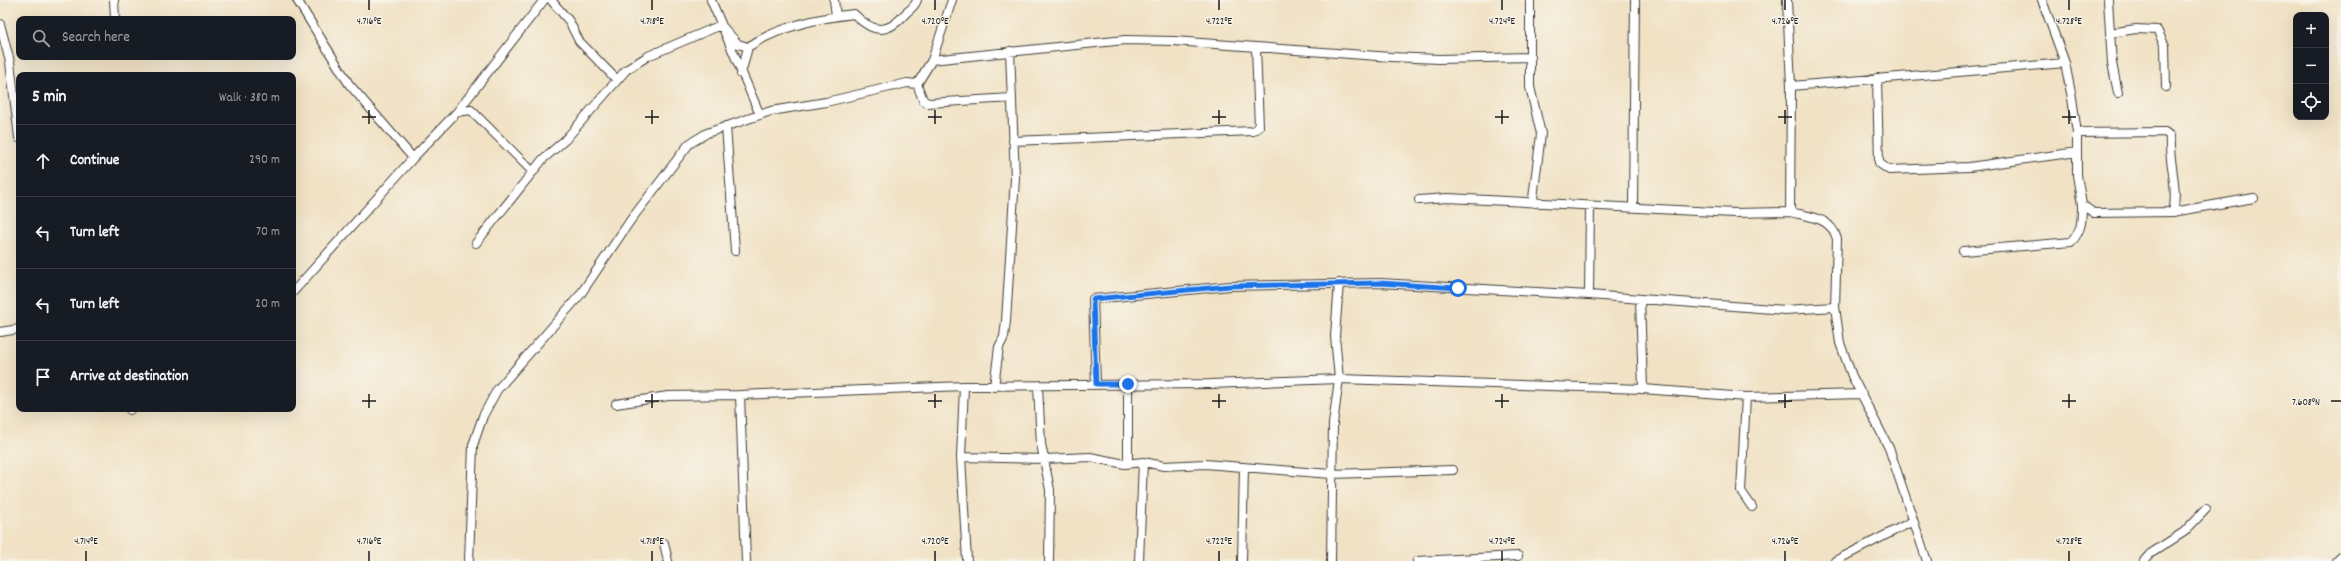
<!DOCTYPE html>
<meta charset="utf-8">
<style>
:root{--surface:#171b24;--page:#20242c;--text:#f1f3f6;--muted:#9ea1a6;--line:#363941}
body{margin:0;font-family:Dekko,sans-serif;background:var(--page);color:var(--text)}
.controls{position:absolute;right:12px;top:12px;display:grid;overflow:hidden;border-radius:8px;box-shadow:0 4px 16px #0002}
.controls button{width:36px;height:36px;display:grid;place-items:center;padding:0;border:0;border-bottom:1px solid var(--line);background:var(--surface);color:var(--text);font:20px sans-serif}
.stop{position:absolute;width:12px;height:12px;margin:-9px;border:3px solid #1a73e8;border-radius:50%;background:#fff}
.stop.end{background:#1a73e8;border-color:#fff;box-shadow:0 1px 4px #0008}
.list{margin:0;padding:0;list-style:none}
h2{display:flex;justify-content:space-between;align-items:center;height:52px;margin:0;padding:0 16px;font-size:17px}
h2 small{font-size:13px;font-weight:400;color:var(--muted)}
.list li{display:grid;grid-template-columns:26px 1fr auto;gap:12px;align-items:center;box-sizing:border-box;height:72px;padding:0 16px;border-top:1px solid var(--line)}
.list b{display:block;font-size:15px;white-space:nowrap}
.list em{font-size:13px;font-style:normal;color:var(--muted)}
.icon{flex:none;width:22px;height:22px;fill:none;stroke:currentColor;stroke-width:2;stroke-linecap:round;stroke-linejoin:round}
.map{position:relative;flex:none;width:2341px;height:561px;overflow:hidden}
.search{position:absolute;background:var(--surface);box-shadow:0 4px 16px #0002;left:16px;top:16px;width:280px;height:44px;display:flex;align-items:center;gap:10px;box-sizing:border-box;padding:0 14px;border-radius:8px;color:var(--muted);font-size:15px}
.panel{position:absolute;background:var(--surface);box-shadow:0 4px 16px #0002;left:16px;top:72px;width:280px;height:340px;border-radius:8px}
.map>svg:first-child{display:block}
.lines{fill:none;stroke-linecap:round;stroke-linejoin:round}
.minor-casing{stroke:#3c3a35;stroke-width:10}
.minor{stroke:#fff;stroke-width:8}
.route{stroke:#1a73e8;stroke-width:5}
.ticks{fill:none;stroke:#1c1c1c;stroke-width:1.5}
.ticks-label{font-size:10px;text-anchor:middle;fill:#1c1c1c;stroke:#f7f3e8;stroke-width:3;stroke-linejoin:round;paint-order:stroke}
</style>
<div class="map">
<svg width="2341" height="561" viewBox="0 0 2341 561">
<rect width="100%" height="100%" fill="#f7f3e8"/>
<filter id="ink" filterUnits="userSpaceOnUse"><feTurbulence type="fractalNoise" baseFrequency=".025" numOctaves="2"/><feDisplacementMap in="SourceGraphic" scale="8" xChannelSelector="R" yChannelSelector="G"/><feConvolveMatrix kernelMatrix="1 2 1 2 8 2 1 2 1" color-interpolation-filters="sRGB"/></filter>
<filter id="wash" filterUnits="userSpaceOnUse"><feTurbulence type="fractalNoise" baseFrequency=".012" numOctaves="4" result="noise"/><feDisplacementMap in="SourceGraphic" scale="16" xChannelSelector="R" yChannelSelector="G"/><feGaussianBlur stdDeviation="0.9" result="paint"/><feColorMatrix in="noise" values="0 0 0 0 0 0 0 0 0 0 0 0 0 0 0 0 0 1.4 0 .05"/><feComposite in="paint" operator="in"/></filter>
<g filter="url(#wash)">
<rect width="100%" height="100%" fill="#f1e2c5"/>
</g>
<g filter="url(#ink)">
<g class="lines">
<defs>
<path id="minor" d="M114,0L115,19
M551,0L569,21L579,41L617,80
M711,0L760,115
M834,0L836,16
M952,0L932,60L917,84L923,100L928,103L1012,98
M1530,0V87L1541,134L1533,198L1535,203
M1787,0L1791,86L1790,212C1810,217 1831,217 1837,239L1835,307L1840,343L1852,376L1889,448L1927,561
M2042,0L2065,63L2072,98L2077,133V175L2082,205
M2108,0L2112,63L2118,93
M0,24L10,62L19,138
M2110,33L2136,29L2157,30L2165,46L2166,87
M932,60L1125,40L1174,41L1391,57L1439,59L1531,57
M741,74L748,47C778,27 817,18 854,14C873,33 887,35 905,14C910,9 915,7 917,0
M1877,78L1879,163L1889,170L1969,167L2077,152
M1791,86L2065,63
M457,112L544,0
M726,126L735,251
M2077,133L2165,132L2170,136C2168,161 2179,188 2173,212
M1013,141L1253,131L1259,127L1256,48
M413,158L457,112L471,110L533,172
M1419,200L1448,198L1734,213L1790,212
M1633,207L1635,0
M476,243L543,159L565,140L626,70L648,56L721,25L738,44L748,47
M1963,251L2071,242C2082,231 2082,220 2082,205L2094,213L2173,212L2254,198
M293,292L413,158L349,84L297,0
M1589,295L1590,206
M1640,300L1643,389L1746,397L1862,394
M0,332L19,329
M1128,384V463
M1096,385L1093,299L1230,286L1380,283L1589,295L1785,310L1835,307
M964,386L961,457L967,561
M1038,386L1041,444L1050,490L1049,561
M994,387L999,347L1004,337L1006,321L1015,178L1010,51
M740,395L964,386L1210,384L1339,379L1643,389
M1746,397L1741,491L1752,507
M616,404L668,396L740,395L746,561
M130,409V410
M961,457L1045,459L1090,457L1125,464L1143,462L1164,466L1205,464L1331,474L1453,470
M664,543L668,561
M469,561L473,445L483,416L497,390L580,295L630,221L689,144L707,133L771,111L826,102L907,83L917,84
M1139,561L1143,462
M1242,561L1244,467
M1331,561L1333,424L1339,379L1335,336L1339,283
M1417,561L1518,556
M1835,561L1913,521
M2144,561L2150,554L2184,532L2206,509
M2336,561L2341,556"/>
</defs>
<!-- minor casing -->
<use href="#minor" class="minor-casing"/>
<!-- minor -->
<use href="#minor" class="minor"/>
</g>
</g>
<g class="lines" filter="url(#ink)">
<!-- route -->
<path class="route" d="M1128,384H1096L1093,299L1230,286L1380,283L1458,288"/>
</g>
<!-- ticks -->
<path class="ticks" d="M369,0V10M652,0V10M935,0V10M1219,0V10M1502,0V10M1785,0V10M2069,0V10M369,110V124M652,110V124M935,110V124M1219,110V124M1502,110V124M1785,110V124M2069,110V124M362,117H376M645,117H659M928,117H942M1212,117H1226M1495,117H1509M1778,117H1792M2062,117H2076M369,394V408M652,394V408M935,394V408M1219,394V408M1502,394V408M1785,394V408M2069,394V408M362,401H376M645,401H659M928,401H942M1212,401H1226M1495,401H1509M1778,401H1792M2062,401H2076M2331,401H2341M86,551V561M369,551V561M652,551V561M935,551V561M1219,551V561M1502,551V561M1785,551V561M2069,551V561"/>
<g class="ticks-label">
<text x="369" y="24">4.716°E</text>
<text x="652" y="24">4.718°E</text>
<text x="935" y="24">4.720°E</text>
<text x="1219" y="24">4.722°E</text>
<text x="1502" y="24">4.724°E</text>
<text x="1785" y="24">4.726°E</text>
<text x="2069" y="24">4.728°E</text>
<text x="2306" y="405">7.608°N</text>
<text x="86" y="544">4.714°E</text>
<text x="369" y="544">4.716°E</text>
<text x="652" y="544">4.718°E</text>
<text x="935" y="544">4.720°E</text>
<text x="1219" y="544">4.722°E</text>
<text x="1502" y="544">4.724°E</text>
<text x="1785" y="544">4.726°E</text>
<text x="2069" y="544">4.728°E</text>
</g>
</svg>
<div class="controls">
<button>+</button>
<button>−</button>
<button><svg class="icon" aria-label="locate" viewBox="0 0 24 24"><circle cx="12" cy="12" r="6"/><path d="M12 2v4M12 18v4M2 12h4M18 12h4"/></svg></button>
</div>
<div class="stop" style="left:1458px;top:288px"></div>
<div class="stop end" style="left:1128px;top:384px"></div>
<div class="search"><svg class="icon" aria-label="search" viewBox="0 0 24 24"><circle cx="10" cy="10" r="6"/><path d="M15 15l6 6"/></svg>Search here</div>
<section class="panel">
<h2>5 min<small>Walk · 380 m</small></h2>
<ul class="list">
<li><svg class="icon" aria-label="ahead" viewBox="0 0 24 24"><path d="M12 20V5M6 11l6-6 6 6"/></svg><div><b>Continue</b></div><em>290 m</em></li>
<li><svg class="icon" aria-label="left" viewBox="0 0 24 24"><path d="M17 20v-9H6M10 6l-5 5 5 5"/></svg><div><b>Turn left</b></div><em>70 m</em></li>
<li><svg class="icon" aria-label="left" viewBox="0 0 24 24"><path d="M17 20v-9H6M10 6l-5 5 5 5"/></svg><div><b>Turn left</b></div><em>20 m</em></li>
<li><svg class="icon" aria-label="arrive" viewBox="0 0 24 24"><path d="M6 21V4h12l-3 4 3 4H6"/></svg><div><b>Arrive at destination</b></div></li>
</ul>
</section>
</div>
